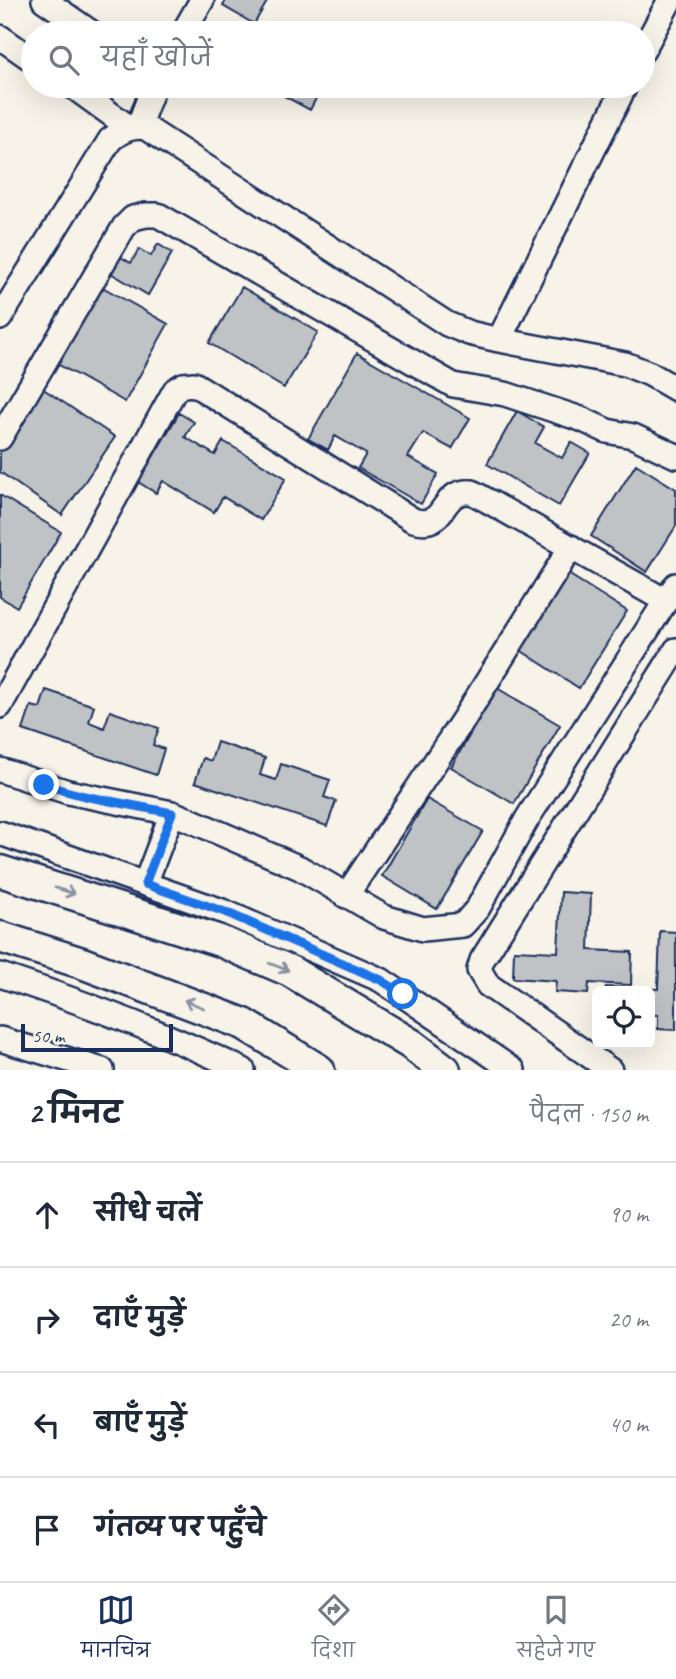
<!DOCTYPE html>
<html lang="hi">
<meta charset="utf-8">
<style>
:root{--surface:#fff;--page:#f2f2f3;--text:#1f2937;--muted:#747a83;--line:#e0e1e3;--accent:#1b2f5e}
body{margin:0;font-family:Caveat,"Playpen Sans Deva",sans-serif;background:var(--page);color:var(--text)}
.controls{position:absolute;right:21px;bottom:21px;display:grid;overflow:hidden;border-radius:10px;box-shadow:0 7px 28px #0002}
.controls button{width:63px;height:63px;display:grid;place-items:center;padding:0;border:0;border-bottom:2px solid var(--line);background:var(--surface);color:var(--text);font:35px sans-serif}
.scale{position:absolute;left:21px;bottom:18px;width:152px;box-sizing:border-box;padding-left:7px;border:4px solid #1b2f5e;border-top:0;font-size:19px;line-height:24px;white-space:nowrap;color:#1b2f5e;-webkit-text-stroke:5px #f7f3e8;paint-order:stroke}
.stop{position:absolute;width:21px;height:21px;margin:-16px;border:5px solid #1a73e8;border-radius:50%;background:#fff}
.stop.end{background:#1a73e8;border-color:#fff;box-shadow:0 2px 7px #0008}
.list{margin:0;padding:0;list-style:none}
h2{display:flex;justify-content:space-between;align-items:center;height:91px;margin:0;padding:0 28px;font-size:30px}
h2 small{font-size:23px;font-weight:400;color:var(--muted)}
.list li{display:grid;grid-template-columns:46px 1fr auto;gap:21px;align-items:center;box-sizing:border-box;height:105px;padding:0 28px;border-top:2px solid var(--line)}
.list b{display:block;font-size:26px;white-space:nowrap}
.list em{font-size:23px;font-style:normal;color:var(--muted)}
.icon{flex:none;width:38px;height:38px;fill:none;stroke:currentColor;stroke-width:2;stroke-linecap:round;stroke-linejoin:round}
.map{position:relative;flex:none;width:676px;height:1070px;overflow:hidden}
.search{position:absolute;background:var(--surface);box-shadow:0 7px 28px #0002;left:21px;right:21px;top:21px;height:77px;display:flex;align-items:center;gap:18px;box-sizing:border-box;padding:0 24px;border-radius:38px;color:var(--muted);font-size:26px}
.sheet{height:511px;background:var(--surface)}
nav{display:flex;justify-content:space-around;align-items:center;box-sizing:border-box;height:98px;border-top:2px solid var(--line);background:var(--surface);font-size:19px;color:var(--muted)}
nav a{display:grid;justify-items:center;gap:4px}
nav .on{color:var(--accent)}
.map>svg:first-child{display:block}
.building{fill:#c0c3c5;stroke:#1b2f5e;stroke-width:2}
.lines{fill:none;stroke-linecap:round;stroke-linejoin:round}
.minor-casing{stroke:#1b2f5e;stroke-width:28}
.tertiary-casing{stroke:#1b2f5e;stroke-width:35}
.minor{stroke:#f7f3e8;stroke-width:23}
.tertiary{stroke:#f7f3e8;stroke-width:30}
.oneway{stroke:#8991a3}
.route{stroke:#1a73e8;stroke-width:9}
</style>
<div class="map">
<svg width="676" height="1070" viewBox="0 0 676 1070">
<rect width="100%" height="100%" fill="#f7f3e8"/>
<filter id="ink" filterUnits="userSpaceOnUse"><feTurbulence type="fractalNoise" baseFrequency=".0143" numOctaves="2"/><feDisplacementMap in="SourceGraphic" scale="14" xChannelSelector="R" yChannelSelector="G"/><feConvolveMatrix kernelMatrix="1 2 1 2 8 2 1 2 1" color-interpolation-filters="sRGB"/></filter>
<g filter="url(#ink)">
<!-- building -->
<path class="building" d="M226,0H268L254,24L223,6Z
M278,86H311L320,91L310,110L275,91Z
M158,244L172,253L148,295L109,272L119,256L131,263L139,249L151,256Z
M97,284L168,324L125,402L54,362Z
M242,287L318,332L284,388L209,343Z
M357,353L470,418L452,449L423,433L408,457L438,474L421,504L358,468L366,454L335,436L328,450L308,439Z
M39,386L115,437L62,515L0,472V444Z
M517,411L544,427L535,443L562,458L571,442L590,453L559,506L487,464Z
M179,413L194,422L185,437L215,455L223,441L286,478L261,520L223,497L214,512L163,481L156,493L138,482Z
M636,464L676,489V526L647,572L591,536Z
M0,495L61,532L17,607L0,597Z
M565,572L627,611L579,688L517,648Z
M497,688L560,725L514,804L451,767Z
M46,690L94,706L89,722L104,728L110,711L159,728L153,745L164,749L156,775L23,730L31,706L40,708Z
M217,742L265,758L260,775L276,780L281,764L330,780L324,797L336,801L327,826L195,782L203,758L211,761Z
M427,799L483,831L437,909L382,876Z
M561,892L591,894L589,950L632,952L631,985L589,983L588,994L555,992L556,981L513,978L514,950L558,952Z
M660,931L676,932V1030L658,1029V1015H650V991H605L606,987L658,989Z"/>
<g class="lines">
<defs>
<path id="minor" d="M44,0L92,33
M183,33L202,0
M0,37L33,60
M643,50L670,0
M72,86L130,128
M138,127L154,86
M0,318L110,140C121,131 132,125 146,128L447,324L469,333L499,340L625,364L650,374L676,389
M499,340L625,86
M0,438L124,227L133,218L146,215H158L453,385L505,394L581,419L607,431L633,436L676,456
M0,706L175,390L183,385L194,384L413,520C448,531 438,489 472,492L666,601
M0,770L68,792L172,813L190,820L300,868L384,917L423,929L463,925L478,908L527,819L676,585
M0,833L225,912L381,980L513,1070
M145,884L172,813
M346,896L465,717L571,547
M0,975C83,1002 164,1033 243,1070
M0,1039L102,1070
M610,1070L488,985L479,970L482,960L676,650"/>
<path id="tertiary" d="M0,871L220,941L290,971L411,1044L445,1070
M0,937L82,963L244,1024L319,1070"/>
</defs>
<!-- minor casing -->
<use href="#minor" class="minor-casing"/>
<!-- tertiary casing -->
<use href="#tertiary" class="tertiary-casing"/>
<!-- minor -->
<use href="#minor" class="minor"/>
<!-- tertiary -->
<use href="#tertiary" class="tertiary"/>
</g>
<!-- one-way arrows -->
<defs><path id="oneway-shaft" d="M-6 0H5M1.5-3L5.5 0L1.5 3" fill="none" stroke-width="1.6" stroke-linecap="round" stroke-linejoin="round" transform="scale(1.75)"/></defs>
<g class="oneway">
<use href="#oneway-shaft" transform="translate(65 891) rotate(18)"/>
<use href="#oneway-shaft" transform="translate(279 967) rotate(21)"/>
<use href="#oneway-shaft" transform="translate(194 1004) rotate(-158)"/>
</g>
</g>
<g class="lines" filter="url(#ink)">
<!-- route -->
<path class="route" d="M44,785L84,796L172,813L145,884L225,912L381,980L403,994"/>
</g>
</svg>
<div class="controls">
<button><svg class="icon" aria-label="locate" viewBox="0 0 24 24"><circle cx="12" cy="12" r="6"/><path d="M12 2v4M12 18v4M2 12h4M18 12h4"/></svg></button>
</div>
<div class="scale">50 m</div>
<div class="stop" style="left:403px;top:994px"></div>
<div class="stop end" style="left:44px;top:785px"></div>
<div class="search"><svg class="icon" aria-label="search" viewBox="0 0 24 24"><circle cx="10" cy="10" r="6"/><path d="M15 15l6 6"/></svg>यहाँ खोजें</div>
</div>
<section class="sheet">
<h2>2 मिनट<small>पैदल · 150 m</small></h2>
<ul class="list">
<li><svg class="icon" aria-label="ahead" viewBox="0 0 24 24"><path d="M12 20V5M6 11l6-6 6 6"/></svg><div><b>सीधे चलें</b></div><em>90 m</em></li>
<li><svg class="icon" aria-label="right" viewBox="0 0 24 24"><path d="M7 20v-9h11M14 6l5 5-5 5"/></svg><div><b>दाएँ मुड़ें</b></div><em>20 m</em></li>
<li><svg class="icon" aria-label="left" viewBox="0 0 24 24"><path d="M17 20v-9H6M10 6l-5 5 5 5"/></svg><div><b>बाएँ मुड़ें</b></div><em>40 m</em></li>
<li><svg class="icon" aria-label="arrive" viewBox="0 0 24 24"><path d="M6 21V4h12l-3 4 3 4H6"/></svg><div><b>गंतव्य पर पहुँचे</b></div></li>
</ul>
</section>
<nav>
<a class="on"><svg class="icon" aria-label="map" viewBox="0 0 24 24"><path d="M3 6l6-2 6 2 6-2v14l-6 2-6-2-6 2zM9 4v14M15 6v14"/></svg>मानचित्र</a>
<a><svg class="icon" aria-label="directions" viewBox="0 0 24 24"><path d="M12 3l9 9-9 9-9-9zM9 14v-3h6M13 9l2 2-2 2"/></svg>दिशा</a>
<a><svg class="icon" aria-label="saved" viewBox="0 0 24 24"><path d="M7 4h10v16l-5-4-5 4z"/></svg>सहेजे गए</a>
</nav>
